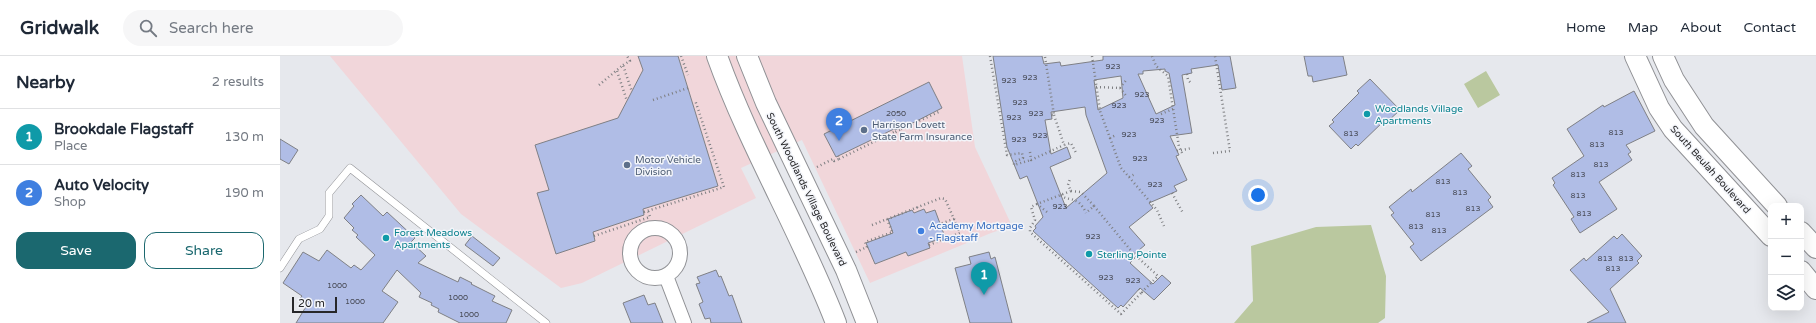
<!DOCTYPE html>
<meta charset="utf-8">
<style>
:root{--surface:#fff;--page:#f6f6f7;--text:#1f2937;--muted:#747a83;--line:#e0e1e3;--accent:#1b686f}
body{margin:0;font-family:"Varela Round",sans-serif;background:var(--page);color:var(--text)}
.controls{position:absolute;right:12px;bottom:12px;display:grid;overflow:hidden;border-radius:8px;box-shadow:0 4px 16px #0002}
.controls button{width:36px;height:36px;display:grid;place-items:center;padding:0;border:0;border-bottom:1px solid var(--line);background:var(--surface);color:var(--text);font:20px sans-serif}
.scale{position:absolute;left:12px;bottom:10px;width:45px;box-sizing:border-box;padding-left:4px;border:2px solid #272729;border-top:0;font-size:11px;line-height:14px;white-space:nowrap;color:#272729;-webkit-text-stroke:3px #f3f5fa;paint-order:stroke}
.you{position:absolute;left:978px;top:139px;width:14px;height:14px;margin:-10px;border:3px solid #fff;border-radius:50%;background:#1a73e8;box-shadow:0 0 0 6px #1a73e833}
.badge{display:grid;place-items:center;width:26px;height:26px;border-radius:50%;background:var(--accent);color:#fff;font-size:13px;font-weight:700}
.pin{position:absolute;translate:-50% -33px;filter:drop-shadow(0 1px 2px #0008)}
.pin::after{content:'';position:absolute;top:21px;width:14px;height:12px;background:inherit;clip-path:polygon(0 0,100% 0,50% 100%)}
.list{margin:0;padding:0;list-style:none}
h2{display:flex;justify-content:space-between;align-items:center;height:52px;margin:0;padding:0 16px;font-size:17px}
h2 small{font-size:13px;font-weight:400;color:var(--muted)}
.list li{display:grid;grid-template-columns:26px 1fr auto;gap:12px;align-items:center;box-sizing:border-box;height:56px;padding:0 16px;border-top:1px solid var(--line)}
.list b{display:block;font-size:15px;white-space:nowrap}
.list p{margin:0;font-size:13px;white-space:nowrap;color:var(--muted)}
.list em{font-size:13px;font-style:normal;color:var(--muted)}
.actions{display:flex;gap:8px;padding:12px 16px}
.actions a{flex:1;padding:9px 0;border:1px solid var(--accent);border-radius:12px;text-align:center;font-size:14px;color:var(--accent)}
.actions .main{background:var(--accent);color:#fff}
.icon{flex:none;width:22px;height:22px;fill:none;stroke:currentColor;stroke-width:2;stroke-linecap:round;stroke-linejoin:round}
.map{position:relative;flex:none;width:1536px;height:267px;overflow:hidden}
header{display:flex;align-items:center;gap:24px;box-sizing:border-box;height:56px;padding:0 20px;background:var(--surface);border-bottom:1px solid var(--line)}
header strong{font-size:19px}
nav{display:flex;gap:22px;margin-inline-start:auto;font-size:14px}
.search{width:280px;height:36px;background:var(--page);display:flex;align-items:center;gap:10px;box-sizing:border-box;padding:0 14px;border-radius:22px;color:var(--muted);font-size:15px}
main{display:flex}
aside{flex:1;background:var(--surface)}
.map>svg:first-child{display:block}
.commercial{fill:#f1d6da}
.green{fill:#bac89f}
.building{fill:#b0bde6;stroke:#7f8085;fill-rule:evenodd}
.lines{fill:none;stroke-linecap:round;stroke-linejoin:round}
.lane-casing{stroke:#909195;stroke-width:8}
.street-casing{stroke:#909195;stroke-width:16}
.secondary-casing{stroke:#909195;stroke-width:22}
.path{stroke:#7e7f82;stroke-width:2.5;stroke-dasharray:1 3;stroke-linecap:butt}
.lane{stroke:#fff;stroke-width:7}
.street{stroke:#fff;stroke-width:14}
.secondary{stroke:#fff;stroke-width:20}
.culture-dot{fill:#0f9aa8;stroke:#f3f5fa;stroke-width:1.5}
.service-dot{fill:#5c6f8a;stroke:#f3f5fa;stroke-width:1.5}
.shop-dot{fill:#3f7fe0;stroke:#f3f5fa;stroke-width:1.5}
.labels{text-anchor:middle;stroke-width:3;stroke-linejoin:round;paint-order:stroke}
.number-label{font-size:8px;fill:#494c58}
.culture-label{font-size:10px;fill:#0d838f;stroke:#f3f5fa;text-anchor:start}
.service-label{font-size:10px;fill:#4e5e75;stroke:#f3f5fa;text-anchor:start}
.street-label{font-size:10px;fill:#272729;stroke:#f3f5fa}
.shop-label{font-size:10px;fill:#366cbe;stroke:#f3f5fa;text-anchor:start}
</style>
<header>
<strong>Gridwalk</strong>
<div class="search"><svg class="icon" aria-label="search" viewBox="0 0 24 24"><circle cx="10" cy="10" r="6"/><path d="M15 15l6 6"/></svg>Search here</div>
<nav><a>Home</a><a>Map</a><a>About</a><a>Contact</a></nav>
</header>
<main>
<aside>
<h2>Nearby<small>2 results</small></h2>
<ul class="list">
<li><span class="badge" style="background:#0f9aa8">1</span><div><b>Brookdale Flagstaff</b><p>Place</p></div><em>130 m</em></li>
<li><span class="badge" style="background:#3f7fe0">2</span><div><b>Auto Velocity</b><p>Shop</p></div><em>190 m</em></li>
</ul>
<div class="actions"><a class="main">Save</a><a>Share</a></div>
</aside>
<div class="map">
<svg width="1536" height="267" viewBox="0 0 1536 267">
<rect width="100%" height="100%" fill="#e6e8ed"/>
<!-- commercial -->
<path class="commercial" d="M50,0H682L695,91L732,170L711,177L590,227L522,84L461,112L476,142L302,227L281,232L181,158Z"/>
<!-- green -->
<path class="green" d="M1206,15L1220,39L1198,52L1184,28Z
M1091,169L1106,220L1105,262L1098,267H954L973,245L971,190L1036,171Z"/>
<!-- building -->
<path class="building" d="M358,0H398L438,130L363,153L364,159L313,176L315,185L276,198L257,137L269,134L255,89L338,62L363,14Z
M713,0H762L764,8L780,6L781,10L823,4V0H950L956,32L942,34L938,9L911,13L912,17L902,19L912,77L890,80L899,99L896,100L907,124L894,130L897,135L869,147L873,152L849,171L865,189L852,200L855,202L850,207L873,228L882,219L891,227L874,244L860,232L843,251L841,249L838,252L753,175L756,172L755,170L763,161L747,120L740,123L727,91ZM885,13V15L889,17L895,49L876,58L858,18H863V15ZM841,20L843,42L818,54L814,24ZM805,51L806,59L827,117L786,152L770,111L791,102L787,91L771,98L765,64L772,63L771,56Z
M1024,0H1063L1067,19L1033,26L1032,20H1028Z
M1090,23L1120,54L1107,66L1105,64L1078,90L1076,88L1071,93L1049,70L1054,66L1052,64L1079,37L1077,35Z
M649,26L662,52L625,71L624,70L615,74L614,73L556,101L544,78Z
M1354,35L1375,75L1346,89L1351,96L1348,98L1352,104L1319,126L1337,153L1300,177L1291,163L1294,161L1273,129L1275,127L1272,122L1304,100L1287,73L1323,49L1324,51Z
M0,83L18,94L9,108L0,103Z
M1181,97L1192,110L1188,113L1211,141L1208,144L1213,151L1141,205L1130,191L1134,188L1111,159L1114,157L1109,151L1131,133L1132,136Z
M81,139L103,160L107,156L135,182L131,186L146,200L138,207L178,226L180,221L192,227L191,228L215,240L212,245L232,254L226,267H180L158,256L159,253L151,249L152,247L139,241L141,237L117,214L102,235L118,246L103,267H16L27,249L19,244L22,240L3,227L23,196L39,205L47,194L71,212L74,209L81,214L95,199L76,181L78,179L72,174L74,172L64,162L74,150L72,148Z
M644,153L646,157L655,154L665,181L648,187L650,192L628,200L626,196L595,208L586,187L613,177L608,163L632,154L634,157Z
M1342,178L1362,200L1357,205L1359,207L1330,233L1346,267H1307L1329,256L1290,214L1304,202L1306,205L1334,180L1337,183Z
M192,180L220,202L213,210L185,189Z
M709,196L711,203L715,201L732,267H690L675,212L691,208L689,201Z
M436,214L439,221L441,220L449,240L452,239L462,267H431L430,262L425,263L419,248L423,246L416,228L420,227L417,221Z
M364,239L368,249L375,247L383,267H351L343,247Z"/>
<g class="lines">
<defs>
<path id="lane" d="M0,212L19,183L40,173L49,160V137L70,112L266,267"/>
<path id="street" d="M350 197a25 25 0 1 1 50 0a25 25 0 1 1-50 0Z
M386,220L404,267"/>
<path id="secondary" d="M437,0C470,92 521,176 556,267
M467,0L486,47L566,214L587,267
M1355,0L1379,52L1393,73L1491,180
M1383,0L1394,24L1424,70L1497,150
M1521,176L1536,192
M1521,215L1536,233"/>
</defs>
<!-- lane casing -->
<use href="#lane" class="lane-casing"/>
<!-- street casing -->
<use href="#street" class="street-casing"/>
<!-- secondary casing -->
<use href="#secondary" class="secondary-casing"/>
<!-- path -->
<path class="path" d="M401,0L408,19
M710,0L727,99L742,97L743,102L734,106V109L751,104
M812,0L820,55L830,82L836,79
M872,0L876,10L888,20L899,91L902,97
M765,1L774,59H771
M343,9L350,5L347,0
M337,15L347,45
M907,18L908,24L912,28
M319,29L343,9L352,36
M816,31L840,32L847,41
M840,32L847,23
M373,44L408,32
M881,58L893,53
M774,59L784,89L791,87L796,97
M621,73L661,55
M830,82L841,112L849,121L855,118
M897,95L912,92
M750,96L751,104L784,89
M933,97L950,95L935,0
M559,103L614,76V77L621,73V71
M537,111L553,103L554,105L559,103L558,100
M849,121L877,154L884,170
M791,135L801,136L814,150L807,156
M892,137L903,157
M781,139C786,144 791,142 796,145C800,146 805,154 806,157
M757,148L751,151L755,164L750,172V176L841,258L862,236
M814,150L853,197L852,199
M637,151L638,155
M364,156L444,131L415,44
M767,156L757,148L791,135L788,129L790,123
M607,163L612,176
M592,169L661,142L665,143L674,163L660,168
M314,180L370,161L368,155
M649,189L680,177L674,163
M576,196L587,191L585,186L613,176
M853,197L878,220L862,236L859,233"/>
<!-- lane -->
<use href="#lane" class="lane"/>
<!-- street -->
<use href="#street" class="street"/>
<!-- secondary -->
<use href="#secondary" class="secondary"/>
</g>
<!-- markers -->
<g class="culture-dot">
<circle cx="1087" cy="58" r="4"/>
<circle cx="106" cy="182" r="4"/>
<circle cx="809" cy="198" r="4"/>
</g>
<g class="service-dot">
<circle cx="584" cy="74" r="4"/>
<circle cx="347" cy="109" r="4"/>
</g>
<circle class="shop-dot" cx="641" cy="175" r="4"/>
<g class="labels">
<!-- number labels -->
<g class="number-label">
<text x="833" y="13">923</text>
<text x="750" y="24">923</text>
<text x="729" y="27">923</text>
<text x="862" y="41">923</text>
<text x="740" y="49">923</text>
<text x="839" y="52">923</text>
<text x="616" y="60">2050</text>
<text x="756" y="60">923</text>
<text x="734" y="64">923</text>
<text x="877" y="67">923</text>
<text x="1336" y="79">813</text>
<text x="1071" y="80">813</text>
<text x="849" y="81">923</text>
<text x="760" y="82">923</text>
<text x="739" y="86">923</text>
<text x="1317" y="91">813</text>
<text x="860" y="105">923</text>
<text x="1321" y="111">813</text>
<text x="1298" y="121">813</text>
<text x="1163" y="128">813</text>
<text x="875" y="131">923</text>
<text x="1180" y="139">813</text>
<text x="1298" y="142">813</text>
<text x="780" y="153">923</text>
<text x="1193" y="155">813</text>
<text x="1304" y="160">813</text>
<text x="1153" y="161">813</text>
<text x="1136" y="173">813</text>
<text x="1159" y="177">813</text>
<text x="813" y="183">923</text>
<text x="1325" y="205">813</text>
<text x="1346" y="205">813</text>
<text x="1333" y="215">813</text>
<text x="826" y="224">923</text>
<text x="853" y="227">923</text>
<text x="57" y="232">1000</text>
<text x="178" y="244">1000</text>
<text x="75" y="248">1000</text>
<text x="189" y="261">1000</text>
</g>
<!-- culture labels -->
<g class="culture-label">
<text x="1095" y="56">Woodlands Village<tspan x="1095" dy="12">Apartments</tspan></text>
<text x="114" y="180">Forest Meadows<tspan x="114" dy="12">Apartments</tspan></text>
<text x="817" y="202">Sterling Pointe</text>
</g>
<!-- service labels -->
<g class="service-label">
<text x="592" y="72">Harrison Lovett<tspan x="592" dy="12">State Farm Insurance</tspan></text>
<text x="355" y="107">Motor Vehicle<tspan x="355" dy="12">Division</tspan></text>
</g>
<!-- street labels -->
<g class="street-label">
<text transform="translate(1431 113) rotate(48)" y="4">South Beulah Boulevard</text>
<text transform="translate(527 133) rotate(64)" y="4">South Woodlands Village Boulevard</text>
</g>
<!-- shop labels -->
<g class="shop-label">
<text x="649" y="173">Academy Mortgage<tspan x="649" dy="12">- Flagstaff</tspan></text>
</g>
</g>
</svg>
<div class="controls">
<button>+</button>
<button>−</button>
<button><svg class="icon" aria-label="layers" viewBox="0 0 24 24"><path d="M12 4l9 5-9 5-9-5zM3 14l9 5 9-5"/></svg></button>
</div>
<div class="scale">20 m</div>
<div class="you"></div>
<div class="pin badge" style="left:704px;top:239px;background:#0f9aa8">1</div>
<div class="pin badge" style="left:559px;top:85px;background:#3f7fe0">2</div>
</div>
</main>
